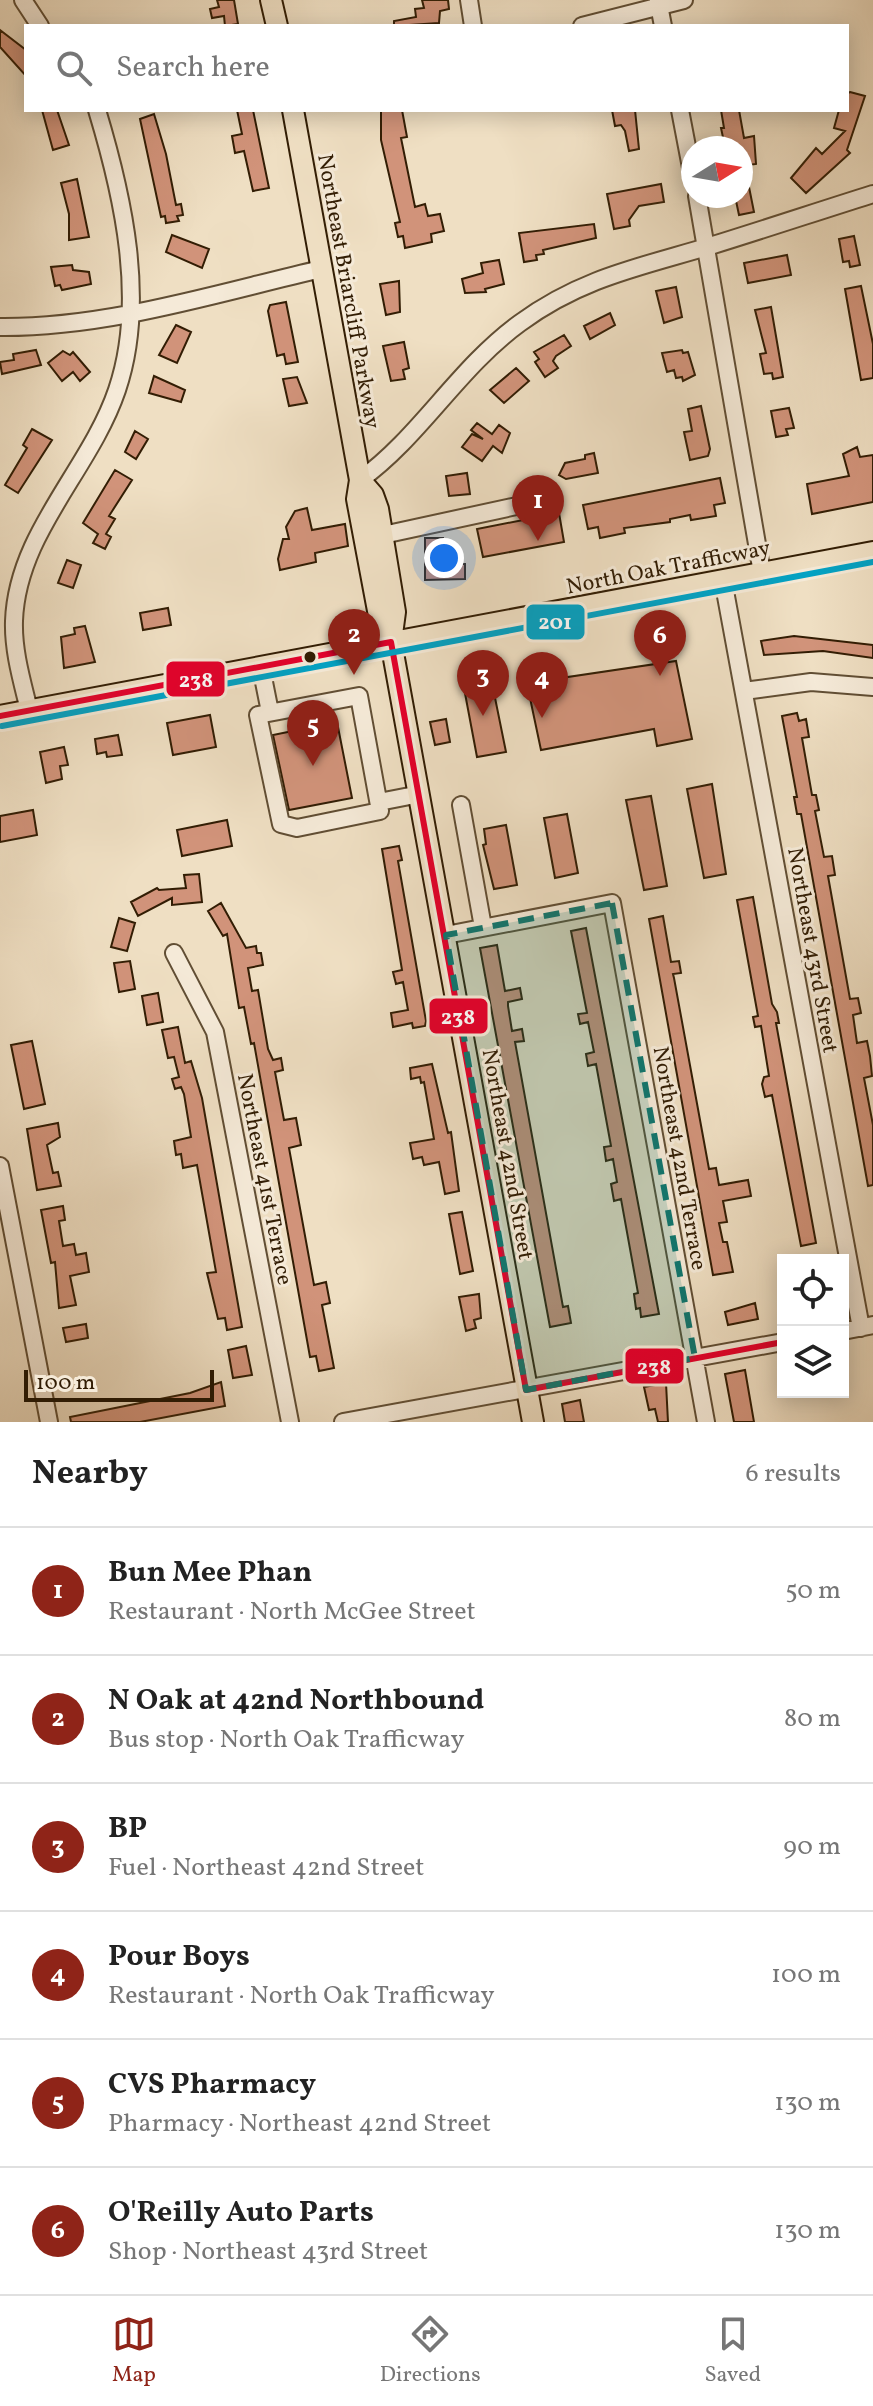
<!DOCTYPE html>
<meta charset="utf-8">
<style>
:root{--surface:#fff;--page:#f6f6f6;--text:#222;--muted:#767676;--line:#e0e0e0;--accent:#8f2418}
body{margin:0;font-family:Vollkorn,serif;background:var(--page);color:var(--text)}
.controls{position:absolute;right:24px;bottom:24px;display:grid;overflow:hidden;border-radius:0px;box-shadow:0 4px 20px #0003}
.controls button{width:72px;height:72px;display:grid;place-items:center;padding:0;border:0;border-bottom:2px solid var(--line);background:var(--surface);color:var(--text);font:40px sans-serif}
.compass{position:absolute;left:681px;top:136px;width:72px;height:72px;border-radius:50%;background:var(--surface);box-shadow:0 4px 20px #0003;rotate:79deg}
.scale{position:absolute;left:24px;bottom:20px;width:190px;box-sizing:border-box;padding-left:8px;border:4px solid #321d04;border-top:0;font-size:22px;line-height:28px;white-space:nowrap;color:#321d04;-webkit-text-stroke:6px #f5ead8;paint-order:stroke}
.you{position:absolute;left:444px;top:558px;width:28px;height:28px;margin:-20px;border:6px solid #fff;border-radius:50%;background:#1a73e8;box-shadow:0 0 0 12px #1a73e833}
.badge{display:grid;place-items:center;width:52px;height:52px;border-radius:50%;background:var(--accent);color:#fff;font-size:26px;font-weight:700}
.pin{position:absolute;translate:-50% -66px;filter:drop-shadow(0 2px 4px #0008)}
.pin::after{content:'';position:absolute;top:42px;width:28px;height:24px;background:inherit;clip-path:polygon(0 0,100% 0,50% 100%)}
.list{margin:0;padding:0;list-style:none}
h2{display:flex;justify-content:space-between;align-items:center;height:104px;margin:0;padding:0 32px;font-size:34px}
h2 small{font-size:26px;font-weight:400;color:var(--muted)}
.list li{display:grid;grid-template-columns:52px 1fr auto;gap:24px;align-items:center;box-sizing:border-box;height:128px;padding:0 32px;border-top:2px solid var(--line)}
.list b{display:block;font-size:30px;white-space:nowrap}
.list p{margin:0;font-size:26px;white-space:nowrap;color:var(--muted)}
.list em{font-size:26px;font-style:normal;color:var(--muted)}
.icon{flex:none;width:44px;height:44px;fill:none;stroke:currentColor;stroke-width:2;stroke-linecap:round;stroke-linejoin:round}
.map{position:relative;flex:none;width:873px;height:1422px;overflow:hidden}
.search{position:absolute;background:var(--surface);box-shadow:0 4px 20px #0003;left:24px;right:24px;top:24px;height:88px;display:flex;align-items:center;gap:20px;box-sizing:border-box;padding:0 28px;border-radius:0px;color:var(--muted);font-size:30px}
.sheet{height:872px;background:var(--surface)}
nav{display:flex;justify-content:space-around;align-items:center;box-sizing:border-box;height:112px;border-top:2px solid var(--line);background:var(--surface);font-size:22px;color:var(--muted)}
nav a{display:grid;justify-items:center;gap:4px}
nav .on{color:var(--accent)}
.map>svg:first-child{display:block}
.building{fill:#d1937a;stroke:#321d04;stroke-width:2}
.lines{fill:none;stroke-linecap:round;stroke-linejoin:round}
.minor-casing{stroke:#614e34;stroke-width:20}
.major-casing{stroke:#321d04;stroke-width:24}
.minor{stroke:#f5ead8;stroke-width:16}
.major{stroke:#efdfc3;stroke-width:20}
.bus-1-casing{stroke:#f5ead8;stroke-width:12}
.bus-2-casing{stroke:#f5ead8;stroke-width:12}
.bus-1{stroke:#e4002b;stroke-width:6}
.bus-2{stroke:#02a2c4;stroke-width:6}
.marked{fill:#0f766e;fill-opacity:0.2;stroke:#0f766e;stroke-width:6;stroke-dasharray:16 10;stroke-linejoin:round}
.bus-dot{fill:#321d04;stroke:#f5ead8;stroke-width:3}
.labels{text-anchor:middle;stroke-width:6;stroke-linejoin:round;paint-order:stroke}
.street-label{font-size:22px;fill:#321d04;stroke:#f5ead8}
.line-badge{stroke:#f5ead8;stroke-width:3}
.badge-label{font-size:22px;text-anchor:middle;font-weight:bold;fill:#fff}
</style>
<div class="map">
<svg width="873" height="1422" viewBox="0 0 873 1422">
<rect width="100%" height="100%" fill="#efdfc3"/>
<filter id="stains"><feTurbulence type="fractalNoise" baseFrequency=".0025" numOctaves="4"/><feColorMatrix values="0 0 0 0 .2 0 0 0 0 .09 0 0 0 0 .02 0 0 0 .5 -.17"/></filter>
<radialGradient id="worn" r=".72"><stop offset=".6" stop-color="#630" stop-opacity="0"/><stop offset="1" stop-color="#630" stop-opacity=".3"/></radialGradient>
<!-- building -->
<path class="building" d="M217,0H234L238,24L225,26L224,16L212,18L210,9L219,7Z
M422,0H448L449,9L440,11L439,23L394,26V21L416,17L415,9L424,8Z
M0,30L26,50V76L0,47Z
M850,92L865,96L847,150L850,153L806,193L791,178L816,148L822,154L845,131L834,128L839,110H847V94Z
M42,110H57L69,145L53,150Z
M237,110H253L269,188L253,191L244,151L235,153L232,136L242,134Z
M381,110H402L407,137L401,138L415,207L425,204L428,216L440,214L444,231L431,234L432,242L405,248L403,236L398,237L395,223L400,222L381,140Z
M612,110H635L639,149L629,151L625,131L621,125L615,126Z
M721,110H739L744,138L754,136L756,164L741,166V148H720L719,143L724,142L721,128H724Z
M154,114L166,154L176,205L181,204L183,215L177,216L179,221L166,223L165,216L161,217L140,119Z
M746,172L754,212L739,215L735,196H741V173Z
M77,179L89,237L69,240V214L61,183Z
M661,184L664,202L639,206L629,220L630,226L614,229L607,194Z
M594,224L596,238L543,250L544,254L536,255L537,260L524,262L519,233Z
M172,235L209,249L202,268L166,252Z
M854,236L860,265L850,267L849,261L843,262L839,239Z
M787,255L791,275L748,283L744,263Z
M499,260L504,284L485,289L486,292L465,293L462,279L483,273L481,263Z
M72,265L73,270L89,272L91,284L62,290L60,285L55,286L51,267Z
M399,281L400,312L386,315L380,284Z
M861,286L873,344V378L861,380L845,289Z
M676,287L682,317L664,323L656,291Z
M286,302L298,362L286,364L284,354L277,356L268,311L270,305Z
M771,307L783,377L773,379L772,373L764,374L760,354L766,353L755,310Z
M610,313L615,325L590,339L584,326Z
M176,325L191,332L177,363L159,355Z
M564,335L571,346L556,356L553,361L558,368L545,377L535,362L539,359L534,352Z
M404,342L409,368L403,370L405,379L391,381L383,346Z
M36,350L41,365L2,374L0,362L14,360L13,354Z
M682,350L683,353L688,352L695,375L683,381L682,377L676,378L674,370L667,372L662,353Z
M63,351L70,355L73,352L90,372L80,381L73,372L62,381L48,363Z
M516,368L529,381L504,403L490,390Z
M154,376L185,390L181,402L149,393Z
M297,377L307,403L289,406L283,379Z
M701,406L710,449L708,456L690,460L684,432L692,431L688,409Z
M789,408L794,428L786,429L788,435L776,437L771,411Z
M477,423L492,434L499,425L510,433L502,453L493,446L482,461L462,447L472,434L483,439L471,430Z
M32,429L52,440L18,493L5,485L27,448L23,445Z
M135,431L148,439L136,459L125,452Z
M857,447L860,457L873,455V502L812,514L807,484L849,476L843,454Z
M594,453L598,473L566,479L559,475L565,463L585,459V455Z
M115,470L132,480L109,516L115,519L106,534L111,537L105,549L93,543L98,534L83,523Z
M467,473L470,494L449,496L446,476Z
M720,478L725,503L714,505L716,516L691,520L690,515L670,519V522L624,528L625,533L600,538L598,527L588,529L583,505Z
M307,508L312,530L345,524L348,546L315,553L316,562L280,570L278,559L283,539H289L286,527L295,511Z
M559,513L564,542L483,557L477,529Z
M425,538H443L444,564H465V579L425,580Z
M67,560L81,565L73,588L58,583Z
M168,608L171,625L143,630L140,613Z
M85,626L95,662L64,668L61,637L75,634L74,628Z
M794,636L873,645V658L823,651L764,655L761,641Z
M676,661L692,739L657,746L654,729L541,750L530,698L541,681Z
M492,683L506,752L477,757L464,688Z
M797,713L799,721L806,719L809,737L802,738L812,795H816L819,810L815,811L824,857L832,856L835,875L828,876L850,999L858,998L861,1013L853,1015L857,1043L867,1041L870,1056L872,1076L864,1078L873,1125V1185L868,1186L801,814H797L794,797H797L782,716Z
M210,715L216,747L173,755L167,723Z
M446,719L450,742L435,745L430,722Z
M337,722L352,798L289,810L273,735Z
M118,735L122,755L107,757L106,752L97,754L95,739Z
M64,747L68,765L60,766L62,779L46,783L40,752Z
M712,784L726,874L704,878L687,789Z
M651,796L667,886L644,890L626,800Z
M33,810L37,835L0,842V816Z
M567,814L578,873L555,878L544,818Z
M227,820L232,846L182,856L177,830Z
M506,825L517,885L494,889L483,845L486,844L484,829Z
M399,846L402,860L398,861L426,1021L425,1026L413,1028L412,1023L393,1027L391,1013L408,1010L403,982L396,984L393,972L402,970L382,849Z
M199,874L202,902L172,905V898L138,916L131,902L157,888L159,890L186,888L184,875Z
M753,897L772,1004L777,1012L779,1023H776L816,1243L801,1246L772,1095L765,1097L762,1084L764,1077L769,1076L761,1026L755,1027L753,1017L758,1016L737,900Z
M221,903L246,948L256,946L257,953H261L263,965L248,968L252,991L258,990L268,1049L273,1060L281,1058L283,1070L275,1072L284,1120L296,1118L301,1145L289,1148L314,1285L326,1282L330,1303L322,1305L334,1368L319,1371L316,1356L310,1357L254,1043L251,1044L244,1007L239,1008L227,934L223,936L208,911Z
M663,916L671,962L679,961L681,973L673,974L674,978L709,1169L716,1168L719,1185L748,1180L751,1196L723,1201L727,1222L719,1223L723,1242H727L733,1272L713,1275L649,919Z
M119,918L135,923L127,951L111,947Z
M586,928L659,1314L641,1317L640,1308L636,1309L634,1294L638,1293L621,1199L614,1201L611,1184L617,1182L613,1159L606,1161L604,1147L611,1146L596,1064L588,1066L586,1054L594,1052L588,1022L580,1024L578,1014L587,1013L571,931Z
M497,945L505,991L520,988L522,999L508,1002V1006L512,1031L522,1029L524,1041L515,1042L563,1307L568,1306L571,1323L550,1327L480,948Z
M130,961L135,989L119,992L114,963Z
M158,993L163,1022L147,1025L142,996Z
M178,1027L185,1063L191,1061L202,1098L242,1327L227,1330L225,1318L218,1319L207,1273L216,1272L197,1165L183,1168L181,1154L176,1155L174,1141L191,1137L184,1094L181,1087L175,1089L172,1079L179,1077L174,1057L168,1058L162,1030Z
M32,1041L45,1104L24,1109L11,1045Z
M432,1064L448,1133L451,1132L459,1191L445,1194L439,1162L424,1165L422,1157L413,1159L410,1143L434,1139L424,1082L421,1083L420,1077L411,1079L410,1068Z
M58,1123L60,1137L47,1145L53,1173L58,1172L61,1186L37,1190L27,1129Z
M63,1206L65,1220L59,1221L63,1246L74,1244L76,1255L86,1253L89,1272L70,1276L76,1305L59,1308L55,1262L51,1263L41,1210Z
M462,1212L473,1271L460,1274L449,1214Z
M479,1294L481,1318L474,1320L476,1328L466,1331L459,1297Z
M755,1303L758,1319L728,1325L725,1312Z
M86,1324L88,1338L66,1342L63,1328Z
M246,1346L252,1375L233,1378L228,1350Z
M745,1370L754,1422H734L725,1374Z
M221,1382L225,1406L140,1422H71L70,1417L190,1393Z
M666,1383L668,1422H658L655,1409L649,1410L644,1387Z
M580,1400L584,1422H565L562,1404Z"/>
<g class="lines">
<defs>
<path id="minor" d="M23,0L40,26
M469,0L473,26
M658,0L663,26
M582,26L684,0
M680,110L693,178
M697,196L762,573
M0,327C108,328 217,293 321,269
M360,480C420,437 458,368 520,323C581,278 640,267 710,246C765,229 819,211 873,194
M383,535L549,499
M723,580L861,1328
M261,667L270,712
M744,691L811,682L873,687
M359,696L380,811L297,828L281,824L258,715Z
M29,710C22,681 13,651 14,621C17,533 90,470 117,390C147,302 123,196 97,110
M379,802L420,794
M461,805L483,927
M446,935L612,903L706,1422
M174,953L215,1032L290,1422
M0,1166L49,1422
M843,1331L873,1325
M343,1422L783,1342"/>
<path id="major" d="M271,0L277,26
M293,110L360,480L357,499L379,616L391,642L533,1422
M360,480L373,495L378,509L395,612L391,642
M0,716L873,552"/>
</defs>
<!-- minor casing -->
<use href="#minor" class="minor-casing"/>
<!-- major casing -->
<use href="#major" class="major-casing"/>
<!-- minor -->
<use href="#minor" class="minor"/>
<!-- major -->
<use href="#major" class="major"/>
<defs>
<path id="bus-1" d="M391,642L526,1390
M0,716L391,642
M526,1390L783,1342"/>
<path id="bus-2" d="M2,726L873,562"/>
</defs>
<!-- bus-1 casing -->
<use href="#bus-1" class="bus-1-casing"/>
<!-- bus-2 casing -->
<use href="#bus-2" class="bus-2-casing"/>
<!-- bus-1 -->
<use href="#bus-1" class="bus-1"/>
<!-- bus-2 -->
<use href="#bus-2" class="bus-2"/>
</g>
<!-- marked area -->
<path class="marked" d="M612,903L695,1358L526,1390L446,935Z"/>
<!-- markers -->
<circle class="bus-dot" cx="310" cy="657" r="7"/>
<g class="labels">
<!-- street labels -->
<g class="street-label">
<text transform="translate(350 291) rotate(80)" y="8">Northeast Briarcliff Parkway</text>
<text transform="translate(668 566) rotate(-11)" y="8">North Oak Trafficway</text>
<text transform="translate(814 950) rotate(80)" y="8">Northeast 43rd Street</text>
<text transform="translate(509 1154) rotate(80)" y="8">Northeast 42nd Street</text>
<text transform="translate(681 1158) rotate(80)" y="8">Northeast 42nd Terrace</text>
<text transform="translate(266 1179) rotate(79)" y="8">Northeast 41st Terrace</text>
</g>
</g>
<g class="line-badge">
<rect x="525" y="603" width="61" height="38" rx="8" fill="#02a2c4"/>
<rect x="165" y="660" width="61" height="38" rx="8" fill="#e4002b"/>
<rect x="428" y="997" width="61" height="38" rx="8" fill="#e4002b"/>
<rect x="624" y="1347" width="61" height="38" rx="8" fill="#e4002b"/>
</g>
<g class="badge-label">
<text x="555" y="629">201</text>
<text x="196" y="687">238</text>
<text x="458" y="1024">238</text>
<text x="654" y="1374">238</text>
</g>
<rect width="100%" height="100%" filter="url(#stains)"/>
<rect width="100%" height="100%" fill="url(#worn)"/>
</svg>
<div class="controls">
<button><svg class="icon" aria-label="locate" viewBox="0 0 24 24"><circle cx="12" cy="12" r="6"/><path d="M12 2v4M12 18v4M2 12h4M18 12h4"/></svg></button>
<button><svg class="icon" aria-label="layers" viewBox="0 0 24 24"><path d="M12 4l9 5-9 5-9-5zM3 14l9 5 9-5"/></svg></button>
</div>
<svg class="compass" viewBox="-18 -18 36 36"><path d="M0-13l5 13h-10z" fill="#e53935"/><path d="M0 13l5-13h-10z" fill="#767676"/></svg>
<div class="scale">100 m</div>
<div class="you"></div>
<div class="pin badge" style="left:538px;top:541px">1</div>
<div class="pin badge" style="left:354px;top:675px">2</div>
<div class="pin badge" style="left:483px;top:716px">3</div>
<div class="pin badge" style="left:542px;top:718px">4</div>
<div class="pin badge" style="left:313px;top:766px">5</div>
<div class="pin badge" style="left:660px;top:676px">6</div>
<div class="search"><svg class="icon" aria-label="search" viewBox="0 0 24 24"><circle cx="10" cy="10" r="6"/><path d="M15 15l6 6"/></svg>Search here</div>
</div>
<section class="sheet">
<h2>Nearby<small>6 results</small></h2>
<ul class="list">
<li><span class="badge">1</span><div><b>Bun Mee Phan</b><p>Restaurant · North McGee Street</p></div><em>50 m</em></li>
<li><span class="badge">2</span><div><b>N Oak at 42nd Northbound</b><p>Bus stop · North Oak Trafficway</p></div><em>80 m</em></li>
<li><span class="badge">3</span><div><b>BP</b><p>Fuel · Northeast 42nd Street</p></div><em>90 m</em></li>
<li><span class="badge">4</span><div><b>Pour Boys</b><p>Restaurant · North Oak Trafficway</p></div><em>100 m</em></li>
<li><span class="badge">5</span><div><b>CVS Pharmacy</b><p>Pharmacy · Northeast 42nd Street</p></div><em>130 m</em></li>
<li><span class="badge">6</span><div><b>O'Reilly Auto Parts</b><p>Shop · Northeast 43rd Street</p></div><em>130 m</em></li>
</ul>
</section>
<nav>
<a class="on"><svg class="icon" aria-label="map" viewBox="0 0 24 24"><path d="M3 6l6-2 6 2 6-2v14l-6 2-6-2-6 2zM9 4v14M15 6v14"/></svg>Map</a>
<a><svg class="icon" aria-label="directions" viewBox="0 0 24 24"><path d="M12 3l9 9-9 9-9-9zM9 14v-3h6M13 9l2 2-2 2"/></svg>Directions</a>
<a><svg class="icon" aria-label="saved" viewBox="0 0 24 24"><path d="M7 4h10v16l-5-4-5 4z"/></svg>Saved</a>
</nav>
